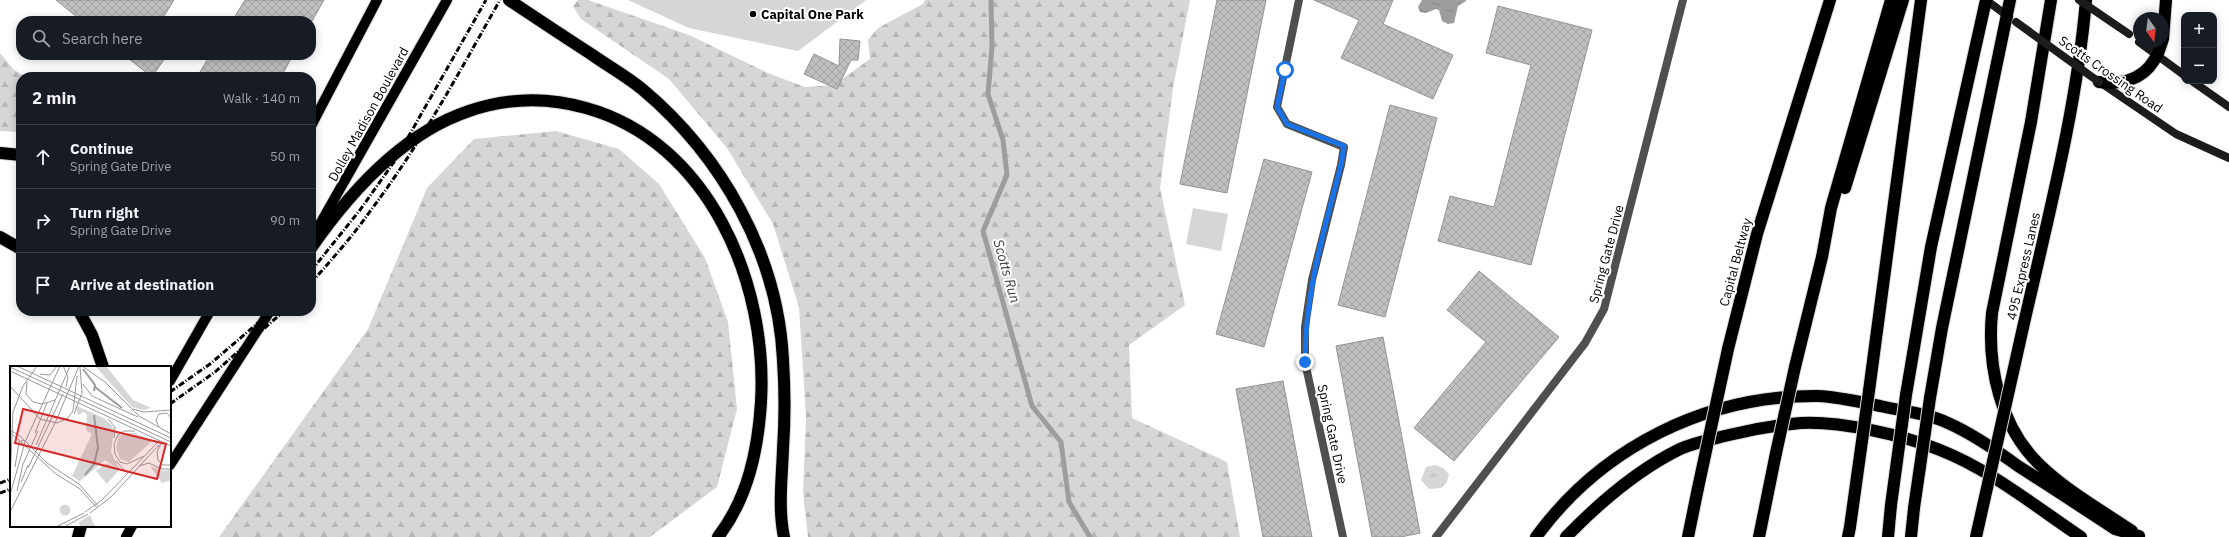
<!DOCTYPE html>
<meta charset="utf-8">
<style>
:root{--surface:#171b24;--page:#20242c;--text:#f1f3f6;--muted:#9ea1a6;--line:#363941}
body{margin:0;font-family:"IBM Plex Sans",sans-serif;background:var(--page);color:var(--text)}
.controls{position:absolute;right:12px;top:12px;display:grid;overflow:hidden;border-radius:8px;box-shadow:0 2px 10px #0003}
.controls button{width:36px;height:36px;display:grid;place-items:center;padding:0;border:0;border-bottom:1px solid var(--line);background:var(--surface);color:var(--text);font:20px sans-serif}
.compass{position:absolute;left:2133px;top:12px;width:36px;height:36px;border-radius:50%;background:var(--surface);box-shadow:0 2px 10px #0003;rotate:166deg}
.stop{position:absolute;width:12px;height:12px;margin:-9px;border:3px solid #1a73e8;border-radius:50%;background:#fff}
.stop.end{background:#1a73e8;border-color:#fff;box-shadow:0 1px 4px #0008}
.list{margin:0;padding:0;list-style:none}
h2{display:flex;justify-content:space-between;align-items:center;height:52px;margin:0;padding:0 16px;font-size:17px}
h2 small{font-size:13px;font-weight:400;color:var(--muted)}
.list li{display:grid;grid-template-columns:26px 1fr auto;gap:12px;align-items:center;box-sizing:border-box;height:64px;padding:0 16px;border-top:1px solid var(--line)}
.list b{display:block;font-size:15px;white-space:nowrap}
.list p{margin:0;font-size:13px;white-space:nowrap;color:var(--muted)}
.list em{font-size:13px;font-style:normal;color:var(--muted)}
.icon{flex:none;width:22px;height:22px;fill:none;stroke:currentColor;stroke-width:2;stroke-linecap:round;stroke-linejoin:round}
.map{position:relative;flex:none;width:2229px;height:537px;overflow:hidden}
.search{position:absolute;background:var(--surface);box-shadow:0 2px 10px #0003;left:16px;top:16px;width:300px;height:44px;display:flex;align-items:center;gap:10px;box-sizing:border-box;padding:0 14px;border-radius:16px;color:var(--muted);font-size:15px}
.panel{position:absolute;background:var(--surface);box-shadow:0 2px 10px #0003;left:16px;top:72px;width:300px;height:244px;border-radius:16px}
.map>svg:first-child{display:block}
.forest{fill:url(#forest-firs)}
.park{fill:url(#park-tufts)}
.garden{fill:#d6d6d6}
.water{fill:url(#water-ripples)}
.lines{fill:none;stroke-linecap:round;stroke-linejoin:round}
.stream{stroke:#9d9d9d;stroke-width:5}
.building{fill:url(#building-cross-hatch);stroke:#939393}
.primary-casing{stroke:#dbdbdb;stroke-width:12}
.motorway-casing{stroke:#dbdbdb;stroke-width:14}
.minor{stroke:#4f4f4f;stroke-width:8}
.secondary{stroke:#1c1c1c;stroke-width:8}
.primary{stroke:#000;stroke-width:10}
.motorway{stroke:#000;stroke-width:12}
.rail{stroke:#000;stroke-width:3;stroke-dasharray:6 2 1 2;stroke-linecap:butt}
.motorway-bridge-casing{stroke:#dbdbdb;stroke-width:14;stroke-linecap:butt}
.secondary-bridge{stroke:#1c1c1c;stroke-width:8}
.motorway-bridge{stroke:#000;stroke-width:12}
.route{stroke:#1a73e8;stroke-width:5}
.poi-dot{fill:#000;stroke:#fff;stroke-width:1.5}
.labels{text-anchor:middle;stroke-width:4;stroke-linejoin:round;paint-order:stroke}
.poi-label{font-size:13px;font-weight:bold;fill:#000;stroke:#fff;text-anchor:start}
.street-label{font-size:13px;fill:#000;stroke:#fff}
.water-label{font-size:14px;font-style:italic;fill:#3e3e3e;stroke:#fff}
.inset-river{fill:none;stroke:#9d9d9d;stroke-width:2}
.inset-road{fill:none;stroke:#999;stroke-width:1}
.view{fill:#d62828;fill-opacity:0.15;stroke:#d62828;stroke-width:2}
.inset-edge{fill:none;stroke:#000;stroke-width:2}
</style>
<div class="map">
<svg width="2229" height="537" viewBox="0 0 2229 537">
<defs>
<pattern id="forest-firs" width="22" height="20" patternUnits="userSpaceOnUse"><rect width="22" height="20" fill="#d6d6d6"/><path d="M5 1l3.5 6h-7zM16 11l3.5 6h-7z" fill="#b6b6b6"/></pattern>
<pattern id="park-tufts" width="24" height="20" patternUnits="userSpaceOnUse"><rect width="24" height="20" fill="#d6d6d6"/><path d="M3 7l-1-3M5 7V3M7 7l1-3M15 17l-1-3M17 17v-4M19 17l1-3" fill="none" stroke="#b6b6b6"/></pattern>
<pattern id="water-ripples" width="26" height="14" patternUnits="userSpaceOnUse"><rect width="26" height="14" fill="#9d9d9d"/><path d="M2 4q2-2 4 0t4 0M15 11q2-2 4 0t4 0" fill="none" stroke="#858585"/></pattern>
<pattern id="building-cross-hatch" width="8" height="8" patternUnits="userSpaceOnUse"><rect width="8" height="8" fill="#bfbfbf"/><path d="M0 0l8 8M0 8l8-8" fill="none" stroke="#a2a2a2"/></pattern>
</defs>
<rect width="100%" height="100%" fill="#fff"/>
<!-- forest -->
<path class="forest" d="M578,0H588L689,35L770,74L805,87L834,85L870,59L868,40L878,28L923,4L925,0H1190L1173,88L1160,188L1185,305L1129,345L1132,418L1227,462L1240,537H808L803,493L806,417L799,307L773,224L727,148L669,79L581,19L573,6Z
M0,53L14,70L27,77H21V132L0,131Z
M556,131L619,149L659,184L705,258L728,322L737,409L717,487L650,537H219L368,329L427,188L474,139Z"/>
<!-- park -->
<path class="park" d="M1435,465L1443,468L1449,474L1447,482L1441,488L1429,489L1421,480L1426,467Z"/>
<!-- garden -->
<path class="garden" d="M628,0H866L798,51L689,28Z
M1193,208L1228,214L1221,251L1186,244Z"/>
<!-- water -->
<path class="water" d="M1422,0H1466V1L1458,6L1454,23L1448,24L1442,21L1439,10L1436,9L1426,13L1420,12L1418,7Z"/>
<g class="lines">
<!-- stream -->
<path class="stream" d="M991,0L992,47L988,94L1003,140L1007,175L983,231L1032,406L1061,442L1069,502L1090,537"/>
</g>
<!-- building -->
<path class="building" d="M56,0H174L161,21H82Z
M245,0H324L312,21H232Z
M1217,0H1266L1227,193L1180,184Z
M1314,0H1393L1383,24L1453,55L1433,99L1341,58L1359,20Z
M1498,6L1592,30L1531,265L1438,241L1450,196L1494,207L1531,65L1486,53Z
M840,39L860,41L858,60H851L837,89L804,74L814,54L839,66Z
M124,55H167L152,77Z
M210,55H293L281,77H197Z
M1390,105L1437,118L1385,317L1338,305Z
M1264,159L1312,172L1264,347L1216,334Z
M1479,271L1559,337L1454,461L1414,428L1486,342L1447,310Z
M1383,337L1420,533L1401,537H1372L1336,346Z
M1283,381L1312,537H1263L1236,389Z"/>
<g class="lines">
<defs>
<path id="primary" d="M311,126L377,0
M311,240L447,0
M170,381L210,311
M170,465L270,311
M126,537L132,526"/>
<path id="motorway" d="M509,0C536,18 563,36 591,54C608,66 626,76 642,89C722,156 778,255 783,360C785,390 785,420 783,449C782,477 778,509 784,537
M2051,0L2031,122L1992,313C1987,366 2000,427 2040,465C2067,491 2101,510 2132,531
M2163,39L2166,0
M2099,82C2131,86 2153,74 2162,42
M0,153L21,155
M1845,188L1903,0
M0,237L21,249
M311,248C350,192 403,133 469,111C507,98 548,97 586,108C709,142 768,283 761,402C758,450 748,498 718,537
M79,311L92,335L103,367
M2020,341C2045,228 2076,116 2086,0
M1728,349L1757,234L1830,0
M1795,367L1822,257L1831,208L1891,0
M1869,391L1921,0
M1906,395L1931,247L1986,0
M1930,398L1942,328L2010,0
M78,537L81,526
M1536,537C1602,447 1706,395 1818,396C1839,397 1860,402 1880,406C1902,411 1927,413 1948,423C1973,434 1996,450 2018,466C2051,487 2083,508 2115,529L2139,536
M1566,537C1599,503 1637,470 1680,449C1696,442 1713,439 1729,435C1753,429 1777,425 1801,423C1840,421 1903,435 1940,450C1991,470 2036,507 2081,537
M1688,537L1698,488
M1759,537L1776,453
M1848,537L1850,527
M1888,537L1891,505
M1911,537L1914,508"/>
</defs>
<!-- primary casing -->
<use href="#primary" class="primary-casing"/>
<!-- motorway casing -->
<use href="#motorway" class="motorway-casing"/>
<!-- minor -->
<path class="minor" d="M1299,0L1277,107L1287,124L1344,147L1341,165L1312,280L1305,327V362L1343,537
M1436,537L1585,343L1604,309L1683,0"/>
<!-- secondary -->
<path class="secondary" d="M1986,0L2009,17
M2139,42L2184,75
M2192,81L2229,107
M2101,83L2176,134L2229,158"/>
<!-- primary -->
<use href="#primary" class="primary"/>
<!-- motorway -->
<use href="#motorway" class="motorway"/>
<!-- rail -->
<path class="rail" d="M311,271L360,210L394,162L486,0
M311,283C332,259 353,236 371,210C420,145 460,71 500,0
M170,392L210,364L272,311
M170,404L215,372L284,311
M0,483L11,479
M0,493L11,489"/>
<defs>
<path id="motorway-bridge" d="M1776,453L1795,367
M1698,488L1728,349
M1891,505L1906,395
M1914,508L1930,398
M1850,527L1869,391
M1976,537L2020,341"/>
</defs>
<!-- motorway-bridge casing -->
<use href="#motorway-bridge" class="motorway-bridge-casing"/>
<!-- secondary-bridge -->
<path class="secondary-bridge" d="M2079,0L2129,34
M2016,22L2099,82"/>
<!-- motorway-bridge -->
<use href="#motorway-bridge" class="motorway-bridge"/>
</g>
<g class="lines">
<!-- route -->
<path class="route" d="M1285,70L1277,107L1287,124L1344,146L1341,165C1324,231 1305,292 1305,362"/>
</g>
<!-- markers -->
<circle class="poi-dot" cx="753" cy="14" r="4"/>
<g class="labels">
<!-- poi labels -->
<g class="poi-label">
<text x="761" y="19">Capital One Park</text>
</g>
<!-- street labels -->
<g class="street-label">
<text transform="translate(2111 74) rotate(35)" y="5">Scotts Crossing Road</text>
<text transform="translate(368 114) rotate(-61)" y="5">Dolley Madison Boulevard</text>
<text transform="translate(1606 254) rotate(-75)" y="5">Spring Gate Drive</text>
<text transform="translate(1735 262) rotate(-75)" y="5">Capital Beltway</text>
<text transform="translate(2023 266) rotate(-77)" y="5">495 Express Lanes</text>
<text transform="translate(1333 434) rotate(78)" y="5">Spring Gate Drive</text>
</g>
<!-- water labels -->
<g class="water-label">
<text transform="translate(1007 271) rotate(74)" y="5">Scotts Run</text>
</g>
</g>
<!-- overview -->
<g transform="translate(10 366)">
<rect width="161" height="161" fill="#fff"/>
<path d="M85,0H96L123,34L141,42L134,44L122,41ZM65,39L95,53L104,62L101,86L110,104L95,94L70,115L62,110L82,68L76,64L77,49L74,46L68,49ZM117,67H125L142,75L119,96L110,93L106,81L109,70ZM140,100L152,105L161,104V114L152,117Z" fill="#d6d6d6"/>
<path d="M80,149L85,161H70L69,156Z" fill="#d6d6d6"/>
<path d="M97,97L109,104L97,118L86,105ZM49.5 144a5.5 5.5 0 1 1 11 0a5.5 5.5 0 1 1-11 0Z" fill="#d6d6d6"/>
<path class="inset-river" d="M73,3L85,19L84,25M85,21L112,42M75,109L84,98L88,82L84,49"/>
<path class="inset-road" d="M7,0L161,72M53,0L58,11L56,21M72,0L95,16L129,50L161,68M0,1L161,76M0,5L161,80M30,8L40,9L47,0M17,16L16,28L23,36L32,38L45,34M73,18L82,30L128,51M0,20L30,53L47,57L58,52L63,45L67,10M123,43L134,46L161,44M64,48L72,27L70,1M98,53L105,61L104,72M149,61L146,54L149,48L157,47L161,52M0,64L10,70L37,97L69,118L89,141M125,65H114L108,69L104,78L105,88L110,96L117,98L134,90M1,67L46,108L70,123L87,142M25,67L37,37M151,77L147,86L148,94L153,99H161M26,79L60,0M106,95L117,107M129,100L139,97L151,103H161M5,101L9,76L14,74M18,102L53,28M0,116L3,46L13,20L27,0M11,116L18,99M7,125L13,98L28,65M0,129L15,76L50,0M0,146L46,55L69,0M75,146L92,134L150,74M80,147L101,131L149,79M46,161L74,147M54,161L78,148"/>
<path class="view" d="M13,43L156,78L147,113L5,77Z"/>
<rect width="161" height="161" class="inset-edge"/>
</g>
</svg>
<div class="controls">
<button>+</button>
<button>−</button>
</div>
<svg class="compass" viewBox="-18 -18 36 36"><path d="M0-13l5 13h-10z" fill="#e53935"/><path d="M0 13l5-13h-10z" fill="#9ea1a6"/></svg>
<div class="stop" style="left:1285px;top:70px"></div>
<div class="stop end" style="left:1305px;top:362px"></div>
<div class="search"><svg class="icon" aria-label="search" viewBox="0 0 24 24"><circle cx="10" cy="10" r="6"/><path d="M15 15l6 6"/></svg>Search here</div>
<section class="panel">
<h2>2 min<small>Walk · 140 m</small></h2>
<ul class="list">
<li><svg class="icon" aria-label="ahead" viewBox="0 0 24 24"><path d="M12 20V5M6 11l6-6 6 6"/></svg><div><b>Continue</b><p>Spring Gate Drive</p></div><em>50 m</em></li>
<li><svg class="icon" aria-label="right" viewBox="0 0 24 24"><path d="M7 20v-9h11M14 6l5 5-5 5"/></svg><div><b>Turn right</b><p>Spring Gate Drive</p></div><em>90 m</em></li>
<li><svg class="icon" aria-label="arrive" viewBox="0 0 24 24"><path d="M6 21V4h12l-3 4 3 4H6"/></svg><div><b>Arrive at destination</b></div></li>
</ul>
</section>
</div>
